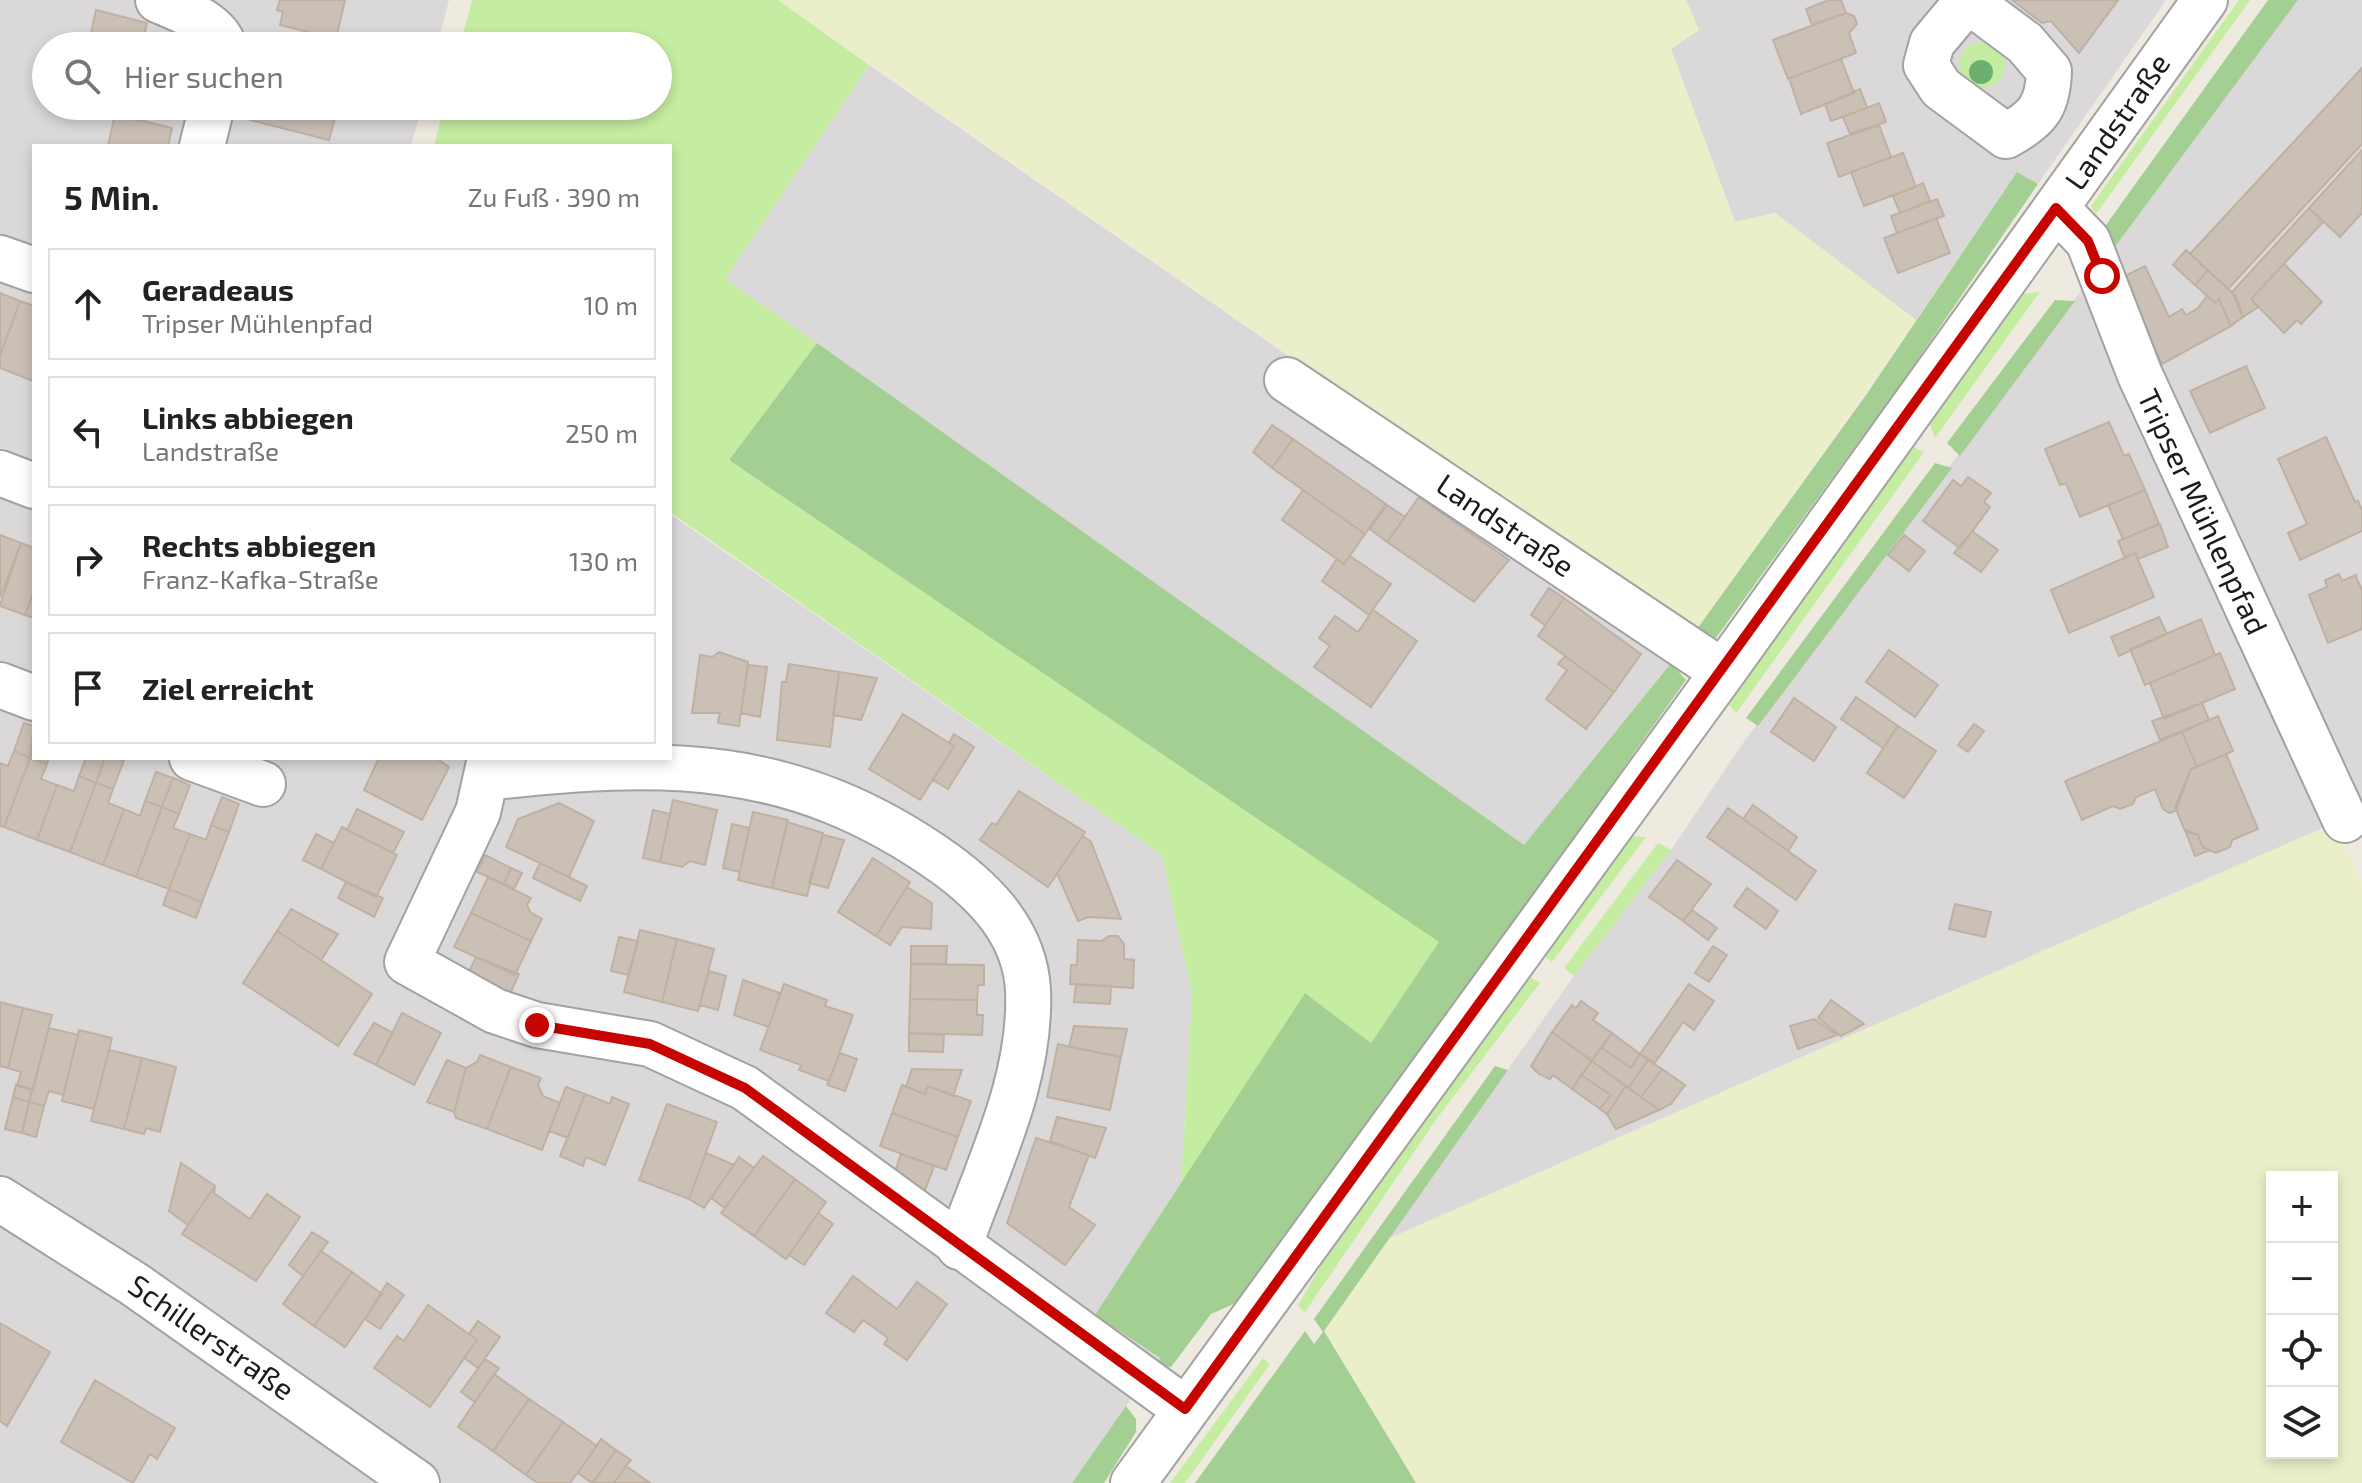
<!DOCTYPE html>
<html lang="de">
<meta charset="utf-8">
<style>
:root{--surface:#fff;--page:#f6f6f6;--text:#222;--muted:#767676;--line:#e0e0e0}
body{margin:0;font-family:"Exo 2",sans-serif;background:var(--page);color:var(--text)}
.controls{position:absolute;right:24px;bottom:24px;display:grid;overflow:hidden;border-radius:0px;box-shadow:0 4px 12px #0003}
.controls button{width:72px;height:72px;display:grid;place-items:center;padding:0;border:0;border-bottom:2px solid var(--line);background:var(--surface);color:var(--text);font:40px sans-serif}
.stop{position:absolute;width:24px;height:24px;margin:-18px;border:6px solid #c70500;border-radius:50%;background:#fff}
.stop.end{background:#c70500;border-color:#fff;box-shadow:0 2px 8px #0008}
.list{margin:0;padding:0;list-style:none}
h2{display:flex;justify-content:space-between;align-items:center;height:104px;margin:0;padding:0 32px;font-size:34px}
h2 small{font-size:26px;font-weight:400;color:var(--muted)}
.list li{display:grid;grid-template-columns:52px 1fr auto;gap:24px;align-items:center;box-sizing:border-box;height:112px;margin:0 16px 16px;padding:0 16px;border:2px solid var(--line);border-radius:0px}
.list b{display:block;font-size:30px;white-space:nowrap}
.list p{margin:0;font-size:26px;white-space:nowrap;color:var(--muted)}
.list em{font-size:26px;font-style:normal;color:var(--muted)}
.icon{flex:none;width:44px;height:44px;fill:none;stroke:currentColor;stroke-width:2;stroke-linecap:round;stroke-linejoin:round}
.map{position:relative;flex:none;width:2362px;height:1483px;overflow:hidden}
.search{position:absolute;background:var(--surface);box-shadow:0 4px 12px #0003;left:32px;top:32px;width:640px;height:88px;display:flex;align-items:center;gap:20px;box-sizing:border-box;padding:0 28px;border-radius:44px;color:var(--muted);font-size:30px}
.panel{position:absolute;background:var(--surface);box-shadow:0 4px 12px #0003;left:32px;top:144px;width:640px;height:616px;border-radius:0px}
.map>svg:first-child{display:block}
.residential{fill:#dad8d8}
.farmland{fill:#ebefc9;fill-rule:evenodd}
.grass{fill:#c5eda1}
.forest{fill:#a3d092}
.building{fill:#cac0b6;stroke:#c0b0a2;stroke-width:2}
.lines{fill:none;stroke-linecap:round;stroke-linejoin:round}
.minor-casing{stroke:#a2a2a2;stroke-width:48}
.minor{stroke:#fff;stroke-width:44}
.tree{fill:#6daf6e}
.route{stroke:#c70500;stroke-width:10}
.labels{text-anchor:middle;stroke-width:8;stroke-linejoin:round;paint-order:stroke}
.street-label{font-size:30px;fill:#1b1b1b;stroke:#fff}
</style>
<div class="map">
<svg width="2362" height="1483" viewBox="0 0 2362 1483">
<rect width="100%" height="100%" fill="#eeeae0"/>
<!-- residential -->
<path class="residential" d="M0,0H449L437,46H46V106H422L411,146H34V758H670V514L1162,855L1192,994L1181,1186L1095,1315L1160,1358L1072,1483H0Z
M1686,0H2166L2038,184L2017,172L1916,320L1775,213L1735,222L1671,49L1699,30Z
M2298,0H2362V804L2334,823L1388,1239L1574,976L1671,850L1743,743Z
M869,65L1692,636L1524,846L725,279Z"/>
<!-- farmland -->
<path class="farmland" d="M778,0H1686L1699,30L1671,49L1735,222L1775,213L1916,320L1692,636Z
M2334,823L2362,883V1483H1416L1324,1332L1388,1239ZM2272,1177H2332V1453H2272Z"/>
<!-- grass -->
<path class="grass" d="M472,0H778L869,65L725,279L817,343L729,460L1440,942L1371,1043L1305,993L1181,1186L1192,994L1162,855L670,512V146H434L444,106H658V46H460Z
M2239,0H2250L2096,214L2091,206Z
M1959 65a23 23 0 1 1 46 0a23 23 0 1 1-46 0Z
M2040,292L1935,438L1930,425L1935,416L2022,294Z
M1913,447L1924,452L1736,713L1728,703Z
M1630,836L1646,837L1552,962L1544,956Z
M1658,843L1671,850L1574,976L1564,968Z
M1529,976L1540,983L1438,1117L1305,1312L1298,1306L1321,1265Z
M1263,1358L1270,1364L1185,1483H1170Z"/>
<!-- forest -->
<path class="forest" d="M2268,0H2298L2114,248L2103,229Z
M2017,172L2038,184L1905,378L1710,646L1692,636L1866,395Z
M2055,300L2075,301L1960,456L1947,443Z
M817,343L1524,845L1671,663L1686,680L1245,1299L1211,1314L1171,1367L1156,1365L1160,1358L1095,1315L1305,993L1371,1043L1439,942L729,460Z
M1935,463L1952,468L1758,726L1746,718Z
M1495,1066L1508,1070L1324,1331L1416,1483H1195L1305,1331L1314,1344L1323,1332L1314,1319Z
M1126,1406L1136,1419V1432L1104,1483H1072Z"/>
<!-- building -->
<path class="building" d="M280,0H345L336,39L280,25L283,12L277,10Z
M1829,0H1841L1846,13L1812,25L1806,9Z
M2012,0H2118L2079,53L2051,21L2042,23Z
M96,10L147,23L143,42L91,33Z
M1846,13L1854,16L1857,24L1849,33L1856,53L1788,79L1773,40Z
M314,34L336,37L365,44L311,46Z
M111,35L143,42L158,46H108Z
M1841,59L1854,93L1801,114L1789,78Z
M2362,68V144L2228,289L2190,254Z
M1860,89L1867,108L1831,121L1825,104Z
M1879,103L1886,122L1850,134L1843,117Z
M93,106H147L144,121L91,114Z
M254,106H338L329,140L250,120Z
M115,114L172,128L168,146H108Z
M1879,125L1891,157L1839,177L1827,143Z
M2362,150V213L2340,237L2309,208Z
M1903,153L1916,187L1864,206L1851,172Z
M1923,183L1930,201L1900,213L1893,196Z
M1937,199L1944,216L1897,233L1891,216Z
M2309,208L2323,222L2251,299L2258,307L2243,317L2232,292Z
M1936,218L1950,253L1898,273L1884,238Z
M2186,250L2208,270L2195,285L2173,265Z
M2284,264L2322,302L2301,324L2297,320L2284,333L2251,299Z
M2145,266L2169,317L2182,309L2186,315L2198,308L2207,296L2215,303L2219,299L2231,326L2162,364L2121,278Z
M2208,270L2236,296L2243,317L2231,326L2219,299L2215,303L2195,285Z
M0,293L20,301L0,356Z
M20,301L34,306L33,381L0,368V356Z
M2246,366L2265,408L2210,433L2190,391Z
M2109,422L2124,456L2129,454L2145,490L2080,517L2066,483L2060,485L2045,449Z
M1272,425L1293,439L1272,468L1253,452Z
M2326,437L2355,502L2358,501L2362,510V531L2300,560L2288,533L2307,524L2278,459Z
M1293,439L1386,504L1365,534L1272,468Z
M1968,477L1991,493L1984,502L1990,507L1960,548L1923,521L1953,480L1961,486Z
M1303,490L1365,534L1344,564L1282,520Z
M2145,490L2159,524L2123,539L2108,505Z
M1419,497L1509,560L1474,602L1387,542Z
M1387,505L1405,517L1387,542L1370,529Z
M2160,524L2168,547L2138,559L2135,553L2125,558L2118,541Z
M1972,531L1998,550L1981,572L1954,553Z
M0,535L21,543L0,598Z
M1904,535L1925,551L1909,571L1888,555Z
M21,543L34,548V591L25,615L0,606Z
M2135,553L2154,597L2069,633L2051,590Z
M1350,556L1391,584L1369,615L1322,581L1337,559L1344,564Z
M2339,574L2342,581L2356,575L2357,579L2362,590V629L2328,643L2309,595L2327,587L2325,580Z
M1549,588L1564,598L1545,625L1531,615Z
M34,591V618L25,615Z
M1564,598L1641,654L1614,692L1538,636Z
M1373,610L1417,641L1371,707L1314,667L1330,646L1319,638L1335,616L1358,632Z
M2159,617L2167,634L2119,656L2111,637Z
M2201,619L2215,655L2145,685L2130,649Z
M1889,650L1938,685L1915,717L1866,682Z
M719,652L748,662L739,726L718,723L720,713H692L700,655L712,657Z
M2220,653L2235,689L2164,719L2150,683Z
M1565,656L1614,692L1586,729L1546,699L1567,670L1558,664Z
M789,664L839,672L830,747L777,740L782,682H786Z
M748,665L767,667L760,717L741,713Z
M839,672L877,678L861,720L833,715Z
M1856,697L1898,726L1883,748L1841,719Z
M1794,698L1836,727L1814,761L1771,732Z
M2202,703L2209,720L2160,740L2152,721Z
M903,714L954,746L920,800L869,769Z
M2218,716L2233,751L2197,767L2182,732Z
M24,723L34,726L30,758L14,751Z
M1974,724L1984,731L1968,752L1958,745Z
M1898,726L1936,751L1904,798L1867,773Z
M2182,732L2197,767L2191,769L2176,810L2170,813L2163,809L2155,789L2136,797L2133,804L2120,809L2113,806L2082,820L2065,781Z
M954,734L974,747L948,789L933,780L954,746L949,743Z
M34,747V758H49L47,764L30,758Z
M14,751L30,758L4,827L0,826V763L8,766Z
M2226,754L2258,829L2232,840L2230,847L2216,853L2203,847L2198,835L2185,831L2175,807L2191,769Z
M30,758L47,764L41,779L57,785L37,840L4,827Z
M86,758H105L96,783L79,776Z
M105,758L124,760L113,789L96,783Z
M379,758H436L449,767L422,820L364,790Z
M156,772L173,778L162,807L145,801Z
M79,776L96,783L70,852L37,840L57,785L74,791Z
M173,778L190,785L179,814L162,807Z
M96,783L113,789L108,803L124,809L103,865L70,852Z
M1019,791L1085,832L1048,887L980,840L992,823L996,825Z
M222,797L239,804L229,832L211,825Z
M673,800L717,810L705,865L690,861L682,867L660,862Z
M145,801L162,807L136,877L103,865L124,809L140,816Z
M559,803L594,821L569,877L506,847L518,819Z
M1753,805L1797,837L1788,851L1743,819Z
M162,807L179,814L173,828L190,834L169,889L136,877Z
M1728,808L1816,871L1796,900L1707,837Z
M357,809L404,832L393,853L347,830Z
M653,810L670,814L660,862L643,858Z
M753,812L788,820L772,888L738,880Z
M787,822L823,833L807,896L772,888Z
M732,824L749,828L740,872L723,868Z
M211,825L229,832L202,902L169,889L190,834L206,840Z
M342,827L397,855L376,897L321,869Z
M2185,830L2198,835L2203,848L2210,850L2195,856Z
M316,834L334,843L321,869L303,860Z
M823,835L844,840L828,888L809,883Z
M1083,836L1091,842L1121,919L1089,917L1078,921L1057,873Z
M485,855L511,868L504,884L477,872Z
M873,858L910,882L876,936L838,912Z
M1677,860L1711,884L1683,921L1649,897Z
M540,863L587,886L580,901L533,878Z
M511,868L522,873L514,889L504,884Z
M488,877L531,898L527,905L530,912L542,919L531,941L471,913Z
M346,882L383,898L374,917L338,898Z
M907,887L932,903L931,929L902,927L890,945L876,936Z
M1747,888L1778,911L1766,929L1734,906Z
M169,889L202,902L196,918L163,905Z
M1955,904L1991,912L1985,937L1949,929Z
M291,909L338,934L321,960L277,931Z
M1692,910L1717,928L1708,940L1683,921Z
M471,913L531,941L515,975L454,947Z
M640,930L677,939L662,1002L624,992Z
M277,931L372,994L338,1046L243,983Z
M1109,936H1118L1124,944V959L1134,960L1133,988L1070,984L1071,965H1077L1078,940L1102,941Z
M619,937L638,941L629,975L611,971Z
M677,939L714,949L698,1011L662,1002Z
M911,946H947L946,964H911Z
M1713,946L1727,955L1709,982L1695,973Z
M476,957L519,974L510,994L467,976Z
M911,964L984,965V985H978L977,1000L910,999Z
M709,971L726,976L718,1010L700,1005Z
M743,980L780,993L769,1027L734,1015Z
M784,984L827,1000L825,1006L853,1015L829,1081L799,1070L801,1065L760,1050Z
M1076,984L1111,986L1110,1004L1074,1002Z
M1689,984L1714,1001L1694,1030L1683,1022L1655,1063L1640,1054Z
M910,999L977,1000V1015H983L982,1035L909,1033Z
M1831,1000L1864,1024L1841,1036L1818,1018Z
M1581,1001L1598,1013L1593,1020L1612,1033L1592,1061L1552,1032L1572,1005L1576,1008Z
M0,1002L23,1008L8,1068L0,1066Z
M23,1008L52,1015L33,1090L17,1086L21,1072L8,1068Z
M402,1013L441,1033L414,1085L376,1065Z
M1814,1019L1837,1035L1798,1049L1790,1026Z
M374,1023L393,1033L376,1065L354,1054Z
M1074,1026L1127,1029L1121,1057L1069,1047Z
M49,1028L78,1035L63,1095L49,1091L44,1106L29,1102Z
M79,1030L112,1038L94,1109L62,1101Z
M1552,1032L1592,1061L1572,1089L1553,1075L1550,1079L1539,1074L1531,1066Z
M909,1033L944,1035L943,1052L909,1051Z
M1612,1033L1640,1054L1631,1068L1601,1047Z
M1058,1044L1121,1057L1110,1110L1047,1097Z
M1601,1047L1631,1068L1640,1054L1648,1060L1628,1088L1592,1061Z
M109,1050L142,1058L124,1129L91,1121Z
M840,1053L857,1059L845,1091L827,1085Z
M480,1055L511,1067L487,1129L456,1118L454,1112L466,1068L477,1062Z
M142,1058L176,1067L160,1132L146,1128L144,1134L124,1129Z
M447,1060L466,1068L454,1112L427,1102Z
M1648,1060L1662,1069L1641,1097L1628,1088Z
M1592,1061L1626,1086L1607,1114L1600,1109L1611,1095L1581,1075Z
M511,1067L541,1078L538,1085L543,1096L560,1103L542,1150L487,1129Z
M912,1069L962,1070L953,1096L928,1086L925,1094L906,1087Z
M1662,1069L1685,1085L1671,1104L1659,1110L1641,1097Z
M1581,1075L1611,1095L1600,1109L1572,1089Z
M16,1085L32,1089L29,1102L13,1097Z
M902,1085L925,1094L928,1086L971,1101L958,1137L892,1113Z
M1626,1086L1659,1110L1616,1129L1607,1114Z
M566,1087L585,1094L568,1138L549,1131Z
M585,1094L610,1104L612,1097L629,1104L605,1165L586,1157L583,1166L560,1156Z
M13,1097L29,1102L22,1133L5,1129Z
M29,1102L44,1106L36,1137L22,1133Z
M667,1104L717,1122L689,1199L639,1180Z
M892,1113L958,1137L946,1170L880,1146Z
M1057,1117L1106,1128L1095,1158L1050,1141Z
M1036,1138L1089,1155L1069,1207L1095,1225L1065,1265L1007,1223Z
M706,1153L734,1165L704,1208L689,1199Z
M901,1154L934,1166L924,1193L895,1172Z
M763,1156L795,1179L754,1236L721,1213Z
M739,1157L754,1168L725,1208L711,1198Z
M181,1163L215,1186L188,1225L169,1211Z
M795,1179L826,1202L786,1259L754,1236Z
M215,1186L214,1193L250,1219L267,1194L300,1217L256,1281L182,1234Z
M818,1213L833,1224L804,1265L789,1255Z
M312,1232L328,1242L303,1276L289,1265Z
M321,1251L352,1272L314,1326L283,1304Z
M352,1272L382,1294L345,1347L314,1326Z
M853,1276L897,1309L917,1282L947,1304L907,1360L884,1344L888,1338L863,1320L854,1332L826,1313Z
M387,1283L404,1295L380,1329L365,1319Z
M428,1305L477,1340L430,1407L374,1368L397,1336L404,1341Z
M478,1321L500,1337L478,1368L464,1358L477,1340L469,1334Z
M0,1323L50,1352L7,1426L0,1421Z
M485,1359L499,1368L475,1402L461,1392Z
M494,1374L529,1399L493,1451L458,1427Z
M95,1380L175,1428L157,1459L150,1454L133,1483L61,1442Z
M529,1399L563,1422L526,1475L493,1451Z
M563,1422L597,1446L570,1483H538L526,1475Z
M601,1439L616,1450L592,1483L578,1473Z
M616,1450L631,1460L626,1466L614,1483H593Z
M626,1466L650,1483H614Z"/>
<g class="lines">
<defs>
<path id="minor" d="M158,0C179,10 216,21 224,46
M1968,0L1932,43L1926,65L1941,88L2006,136C2038,119 2048,106 2049,71L2025,43L1986,14L1978,0
M202,146L212,106
M2056,208L2088,241L2140,375L2345,820
M0,258L34,270
M1287,380L1723,672
M0,473L34,486
M0,685L34,698
M192,758L263,784
M490,758L478,812L407,962L495,1011L537,1025L650,1044L745,1088L1185,1409
M486,778C664,758 793,756 944,863C987,894 1025,934 1028,990C1032,1079 988,1165 959,1247
M0,1199L134,1284L417,1483
M1133,1483L1723,672L2205,0"/>
</defs>
<!-- minor casing -->
<use href="#minor" class="minor-casing"/>
<!-- minor -->
<use href="#minor" class="minor"/>
</g>
<!-- trees -->
<circle class="tree" cx="1981" cy="72" r="12"/>
<g class="lines">
<!-- route -->
<path class="route" d="M537,1025L650,1044L745,1088L1185,1409L2056,208L2088,241L2102,276"/>
</g>
<g class="labels">
<!-- street labels -->
<g class="street-label">
<text transform="translate(2118 122) rotate(-55)" y="10">Landstraße</text>
<text transform="translate(2202 512) rotate(65)" y="10">Tripser Mühlenpfad</text>
<text transform="translate(1505 526) rotate(34)" y="10">Landstraße</text>
<text transform="translate(211 1338) rotate(35)" y="10">Schillerstraße</text>
</g>
</g>
</svg>
<div class="controls">
<button>+</button>
<button>−</button>
<button><svg class="icon" aria-label="locate" viewBox="0 0 24 24"><circle cx="12" cy="12" r="6"/><path d="M12 2v4M12 18v4M2 12h4M18 12h4"/></svg></button>
<button><svg class="icon" aria-label="layers" viewBox="0 0 24 24"><path d="M12 4l9 5-9 5-9-5zM3 14l9 5 9-5"/></svg></button>
</div>
<div class="stop" style="left:2102px;top:276px"></div>
<div class="stop end" style="left:537px;top:1025px"></div>
<div class="search"><svg class="icon" aria-label="search" viewBox="0 0 24 24"><circle cx="10" cy="10" r="6"/><path d="M15 15l6 6"/></svg>Hier suchen</div>
<section class="panel">
<h2>5 Min.<small>Zu Fuß · 390 m</small></h2>
<ul class="list">
<li><svg class="icon" aria-label="ahead" viewBox="0 0 24 24"><path d="M12 20V5M6 11l6-6 6 6"/></svg><div><b>Geradeaus</b><p>Tripser Mühlenpfad</p></div><em>10 m</em></li>
<li><svg class="icon" aria-label="left" viewBox="0 0 24 24"><path d="M17 20v-9H6M10 6l-5 5 5 5"/></svg><div><b>Links abbiegen</b><p>Landstraße</p></div><em>250 m</em></li>
<li><svg class="icon" aria-label="right" viewBox="0 0 24 24"><path d="M7 20v-9h11M14 6l5 5-5 5"/></svg><div><b>Rechts abbiegen</b><p>Franz-Kafka-Straße</p></div><em>130 m</em></li>
<li><svg class="icon" aria-label="arrive" viewBox="0 0 24 24"><path d="M6 21V4h12l-3 4 3 4H6"/></svg><div><b>Ziel erreicht</b></div></li>
</ul>
</section>
</div>
